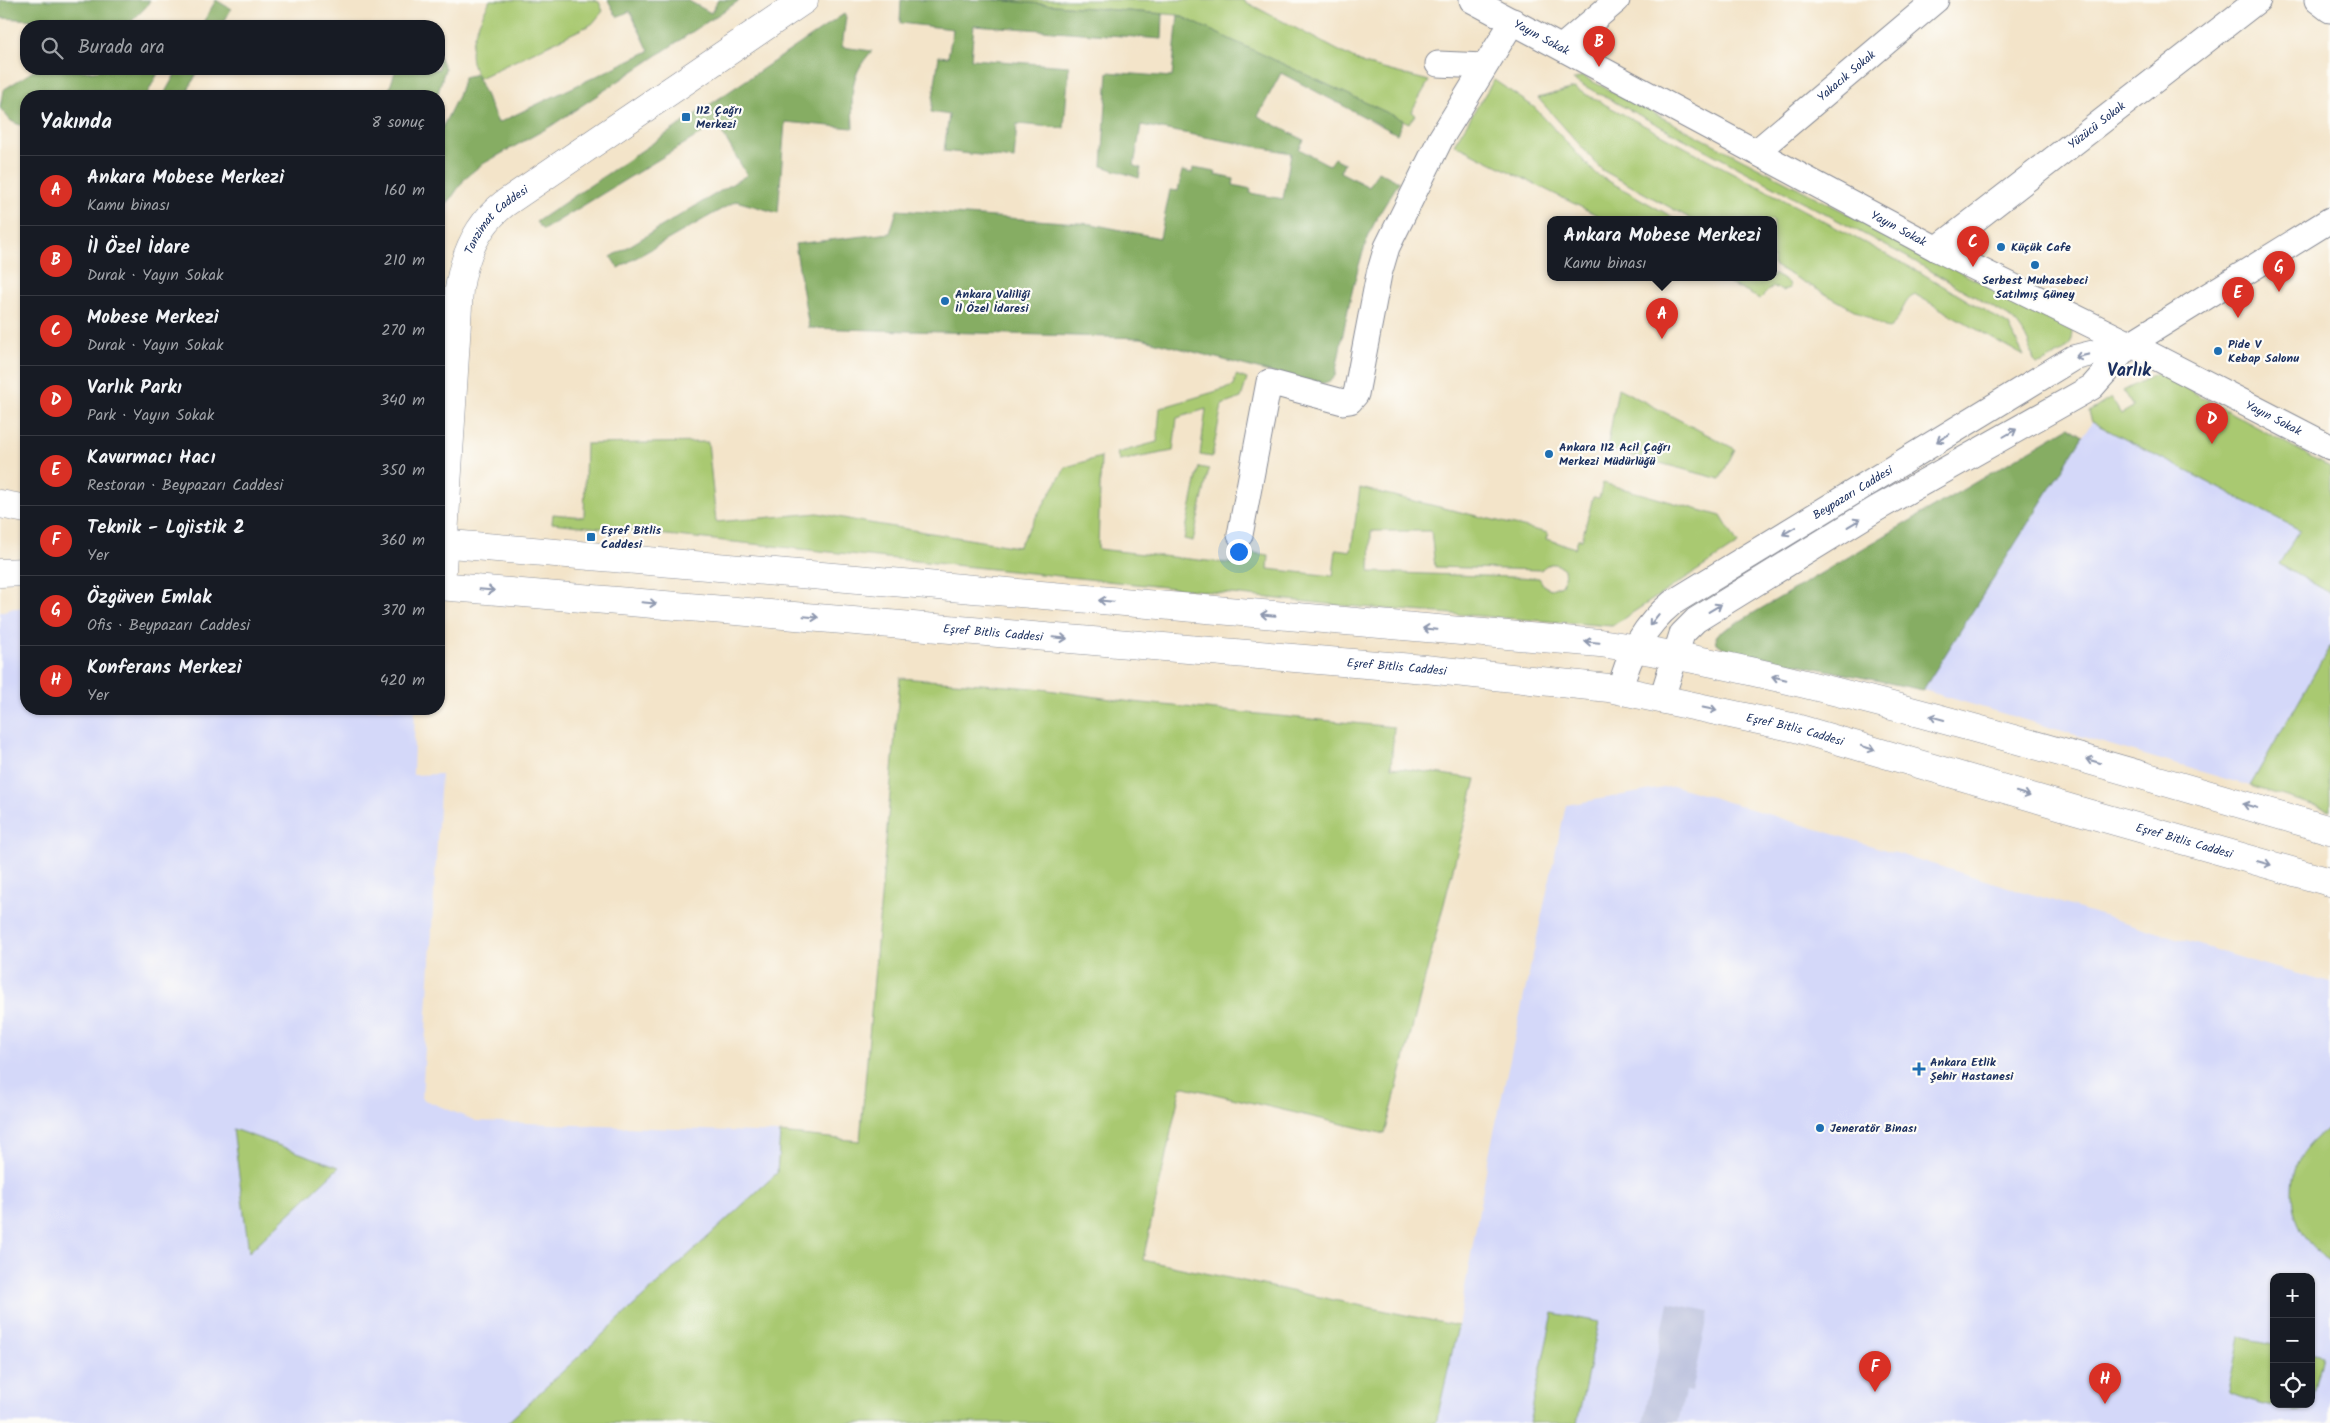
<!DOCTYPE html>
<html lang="tr">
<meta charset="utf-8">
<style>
:root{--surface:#171b24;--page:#20242c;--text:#f1f3f6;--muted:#9ea1a6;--line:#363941;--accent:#d93025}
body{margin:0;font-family:Kalam,sans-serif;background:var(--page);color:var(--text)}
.controls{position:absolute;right:15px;bottom:15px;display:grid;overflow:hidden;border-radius:10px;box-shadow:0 1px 4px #0004}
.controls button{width:45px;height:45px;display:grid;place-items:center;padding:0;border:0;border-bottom:1px solid var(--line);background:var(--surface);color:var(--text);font:25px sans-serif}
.you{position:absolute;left:1238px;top:551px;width:18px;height:18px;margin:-12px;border:4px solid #fff;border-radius:50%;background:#1a73e8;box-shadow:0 0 0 8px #1a73e833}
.badge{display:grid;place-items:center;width:32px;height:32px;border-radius:50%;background:var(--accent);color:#fff;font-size:16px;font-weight:700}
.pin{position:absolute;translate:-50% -41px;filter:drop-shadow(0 1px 2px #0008)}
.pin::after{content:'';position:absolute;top:26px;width:18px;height:15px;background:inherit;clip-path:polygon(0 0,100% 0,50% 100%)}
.popup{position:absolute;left:1547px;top:216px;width:230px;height:65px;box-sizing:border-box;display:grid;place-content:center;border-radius:10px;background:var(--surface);filter:drop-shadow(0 1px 4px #0005);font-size:16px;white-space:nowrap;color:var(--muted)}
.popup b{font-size:19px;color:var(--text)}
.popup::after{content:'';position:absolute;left:50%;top:100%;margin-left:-10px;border:10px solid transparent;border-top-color:var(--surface)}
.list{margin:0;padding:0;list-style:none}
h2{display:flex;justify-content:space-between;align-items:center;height:65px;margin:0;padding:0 20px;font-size:21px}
h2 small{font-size:16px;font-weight:400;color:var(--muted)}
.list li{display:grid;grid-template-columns:32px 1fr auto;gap:15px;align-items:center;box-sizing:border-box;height:70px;padding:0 20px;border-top:1px solid var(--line)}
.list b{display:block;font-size:19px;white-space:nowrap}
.list p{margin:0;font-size:16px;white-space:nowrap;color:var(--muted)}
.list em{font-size:16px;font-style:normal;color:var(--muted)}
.icon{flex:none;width:28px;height:28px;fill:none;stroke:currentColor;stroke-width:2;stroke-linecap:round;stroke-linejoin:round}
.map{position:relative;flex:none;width:2330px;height:1423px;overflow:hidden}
.search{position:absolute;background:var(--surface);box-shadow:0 1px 4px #0004;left:20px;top:20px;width:425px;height:55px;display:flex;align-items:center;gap:12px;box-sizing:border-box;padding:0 18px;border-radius:20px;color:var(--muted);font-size:19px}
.panel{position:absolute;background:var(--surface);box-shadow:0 1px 4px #0004;left:20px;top:90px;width:425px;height:625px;border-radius:20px}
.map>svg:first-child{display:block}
.built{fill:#d4d8f9;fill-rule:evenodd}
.industrial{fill:#bdc3de}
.green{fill:#a9c971;stroke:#627c68;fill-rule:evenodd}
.forest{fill:#86ad63;stroke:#506e60}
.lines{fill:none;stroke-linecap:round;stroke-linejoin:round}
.minor-casing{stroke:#878a94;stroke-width:27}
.major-casing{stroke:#878a94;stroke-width:29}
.minor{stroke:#fff;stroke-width:25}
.major{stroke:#fff;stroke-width:28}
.oneway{stroke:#8d97ae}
.poi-dot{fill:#1f6fb2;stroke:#fdfcf7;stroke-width:2}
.labels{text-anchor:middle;stroke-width:4.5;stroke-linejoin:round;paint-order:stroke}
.street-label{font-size:12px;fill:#1b2f5e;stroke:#fdfcf7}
.poi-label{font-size:12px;font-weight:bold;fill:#1b2f5e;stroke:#fdfcf7;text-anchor:start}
.district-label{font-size:18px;font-weight:bold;fill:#1b2f5e;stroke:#fdfcf7}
</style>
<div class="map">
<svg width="2330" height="1423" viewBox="0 0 2330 1423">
<rect width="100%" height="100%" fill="#fdfcf7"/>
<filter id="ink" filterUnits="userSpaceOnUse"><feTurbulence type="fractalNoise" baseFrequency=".02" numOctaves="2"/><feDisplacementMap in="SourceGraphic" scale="10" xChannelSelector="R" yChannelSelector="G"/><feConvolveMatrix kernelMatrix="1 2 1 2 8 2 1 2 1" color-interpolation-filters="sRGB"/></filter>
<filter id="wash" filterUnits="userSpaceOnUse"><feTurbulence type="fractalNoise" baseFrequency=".0096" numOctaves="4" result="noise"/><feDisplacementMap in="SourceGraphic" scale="20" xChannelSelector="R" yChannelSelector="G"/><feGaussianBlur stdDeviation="1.12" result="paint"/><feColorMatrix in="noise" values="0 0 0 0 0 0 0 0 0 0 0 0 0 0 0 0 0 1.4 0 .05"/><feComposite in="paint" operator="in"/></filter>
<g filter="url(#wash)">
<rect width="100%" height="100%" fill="#f3e4c9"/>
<!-- built -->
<path class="built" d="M2092,422L2330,545V646L2250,786L1923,690Z
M14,608L26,609V709H415L413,775L441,774L422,1099L476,1121L780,1133L778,1172L507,1423H0V612Z
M1675,786L2265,965L2330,983V1423H1436L1458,1326L1489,1155L1566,805ZM2274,1277H2311V1404H2274Z"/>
<!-- industrial -->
<path class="industrial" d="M1668,1303L1709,1311L1692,1392L1685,1391L1678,1423H1643Z"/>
<!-- green -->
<path class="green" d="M490,0H594L599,2L603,11L592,24L479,78C461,52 478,25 490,0Z
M994,0H1242L1364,64L1429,81L1411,112L1415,115L1409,123L1178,15Z
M1582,76L2072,330C2076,349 2056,355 2042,363L2037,364L2034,361C2030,344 2023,327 2008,316L1905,256L1573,80Z
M1494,80L1534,107L1596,174L1678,220H1607L1454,144Z
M1574,88L1923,274L2009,325L2024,356L1916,295C1902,298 1902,321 1889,328L1885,327L1773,265V220H1693L1602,170L1538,98Z
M1773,274L1789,283L1790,288L1782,291L1773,286L1760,299L1719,278H1773Z
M2158,373L2330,467V593L2279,564L2300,530L2092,422L2089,412L2111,398L2121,414L2133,407L2123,391Z
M1236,375L1247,379L1241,398L1222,405L1212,457L1200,455L1206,409L1177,418L1173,451L1119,461L1117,453L1157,442L1160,408L1234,386Z
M1618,388L1735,449L1720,479L1607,449Z
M708,442L716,522L818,513L863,522L1018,547L1066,467L1101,457L1098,549L1235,564L1236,551L1269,555L1268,569L1333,576L1336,549L1351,551L1360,488L1548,533L1546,539L1575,548L1578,539H1582L1593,497L1599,498L1603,483L1721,516L1738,544L1612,626L1346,606L552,523L553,514L584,517L586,444ZM1371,531H1431L1435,567L1541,570C1548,562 1556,562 1564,569L1565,578L1562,585L1551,589L1544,586L1539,578L1370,572Z
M1199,467L1209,469L1193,541L1184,539Z
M2330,646V810L2250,786Z
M900,678L1034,688L1132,702L1394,727L1391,767L1476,779L1385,1134L1181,1086L1143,1260L1458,1326L1436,1423H507L777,1173L780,1133L860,1141Z
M2330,1126V1261C2297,1241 2284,1200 2297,1164C2304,1148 2317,1137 2330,1126Z
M233,1129L339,1167L249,1252Z
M1553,1313L1599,1322L1577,1423H1529Z
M2239,1337L2274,1344V1404H2308C2305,1407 2302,1410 2298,1410C2286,1412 2241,1400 2230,1394L2229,1386Z
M2311,1352L2322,1355L2311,1402Z"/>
<!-- forest -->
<path class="forest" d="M0,0H150L146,7L127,26L2,18H0Z
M216,0L231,9L222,26H201Z
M608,0H687L711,13L718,0H740L551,126L481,165L466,177L445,207L439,226V134L458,96L464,77L476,74L498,123L649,51L630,11L617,17Z
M901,0H994L1163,14L1162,39L974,25L971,59L1069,66L1064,128L1017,124L1014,159L944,151L949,115L931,112L939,56L948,57L953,29L900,23Z
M844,14L846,17L842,47L872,51C848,77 852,95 853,128L785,122L778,213L736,201L618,268L611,257L747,175L717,124L543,230L536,222Z
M1178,15L1403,120L1397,134L1281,73L1258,116L1304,140L1299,149L1329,165L1334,158L1344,163L1340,172L1369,187L1378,171L1399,182C1389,199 1376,217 1369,235C1352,280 1344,329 1335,376C1327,386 1318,383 1307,382L1141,338L809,328L795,244L890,233L897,210L1092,224L1160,238L1170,190L1178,191L1182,171L1192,173L1193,168L1216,172L1215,175L1234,179L1233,185L1251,189L1250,193L1283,199L1291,153L1141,125L1134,166L1141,168L1139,178L1102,166L1108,72L1172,77Z
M439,56L445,69L437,96H387L396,69H439Z
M100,69H160L146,96H26V128L11,121L0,108L3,90L35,70L97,71Z
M178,69H199L185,96H163Z
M2069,427L2083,436L1923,690L1725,649L1717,643L1716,637L1718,634Z"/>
</g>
<g filter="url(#ink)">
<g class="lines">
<defs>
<g id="minor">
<path id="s1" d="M1472,0L1937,249L2130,344L2330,447"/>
<path d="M2317,0L2330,10"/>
<path d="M1562,47L1617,0"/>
<path d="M1438,64L1484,66"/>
<path id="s2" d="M1756,152L1936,0"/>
<path id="s3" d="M1937,249L2258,0"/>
<path d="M1240,535L1269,382L1343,402L1350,401L1356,394L1379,274L1387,247L1441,138L1513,21"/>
<path id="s4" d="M1620,690C1628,655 1644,626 1672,603L2073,358L2130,344"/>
<path d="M1662,698L1682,634L1696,620L1876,509L2092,387L2130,344L2330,220"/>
</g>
<g id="major">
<path d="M0,504L26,509"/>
<path d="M439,543L1600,643C1705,658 1808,684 1911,711C2051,748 2190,789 2330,830"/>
<path d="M0,573L26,572"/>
<path id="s5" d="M439,586L1425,669L1609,688L1796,728L2076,810L2330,882"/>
<path id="s6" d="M441,586L459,289C464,256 477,225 504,204L804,0"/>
</g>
</defs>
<!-- minor casing -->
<use href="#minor" class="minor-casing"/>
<!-- major casing -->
<use href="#major" class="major-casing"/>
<!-- minor -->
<use href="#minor" class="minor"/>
<!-- major -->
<use href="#major" class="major"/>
</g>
<!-- one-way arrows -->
<defs><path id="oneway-shaft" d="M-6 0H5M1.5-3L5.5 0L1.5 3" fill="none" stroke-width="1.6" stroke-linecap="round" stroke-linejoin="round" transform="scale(1.25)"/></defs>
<g class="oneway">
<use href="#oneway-shaft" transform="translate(2082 356) rotate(166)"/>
<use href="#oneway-shaft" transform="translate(2010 433) rotate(-30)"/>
<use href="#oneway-shaft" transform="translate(1943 438) rotate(149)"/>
<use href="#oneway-shaft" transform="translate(1854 523) rotate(-31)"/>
<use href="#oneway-shaft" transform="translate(1789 531) rotate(149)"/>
<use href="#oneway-shaft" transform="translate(487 590) rotate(5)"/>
<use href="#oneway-shaft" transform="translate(1106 601) rotate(-175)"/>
<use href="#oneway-shaft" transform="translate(649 603) rotate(5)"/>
<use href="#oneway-shaft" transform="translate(1715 608) rotate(-31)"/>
<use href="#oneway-shaft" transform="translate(1268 615) rotate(-175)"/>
<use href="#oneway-shaft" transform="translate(811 617) rotate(5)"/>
<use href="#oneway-shaft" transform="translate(1654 620) rotate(129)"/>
<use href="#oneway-shaft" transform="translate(1430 629) rotate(-175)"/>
<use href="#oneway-shaft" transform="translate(1060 638) rotate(5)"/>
<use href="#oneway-shaft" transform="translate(1592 642) rotate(-175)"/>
<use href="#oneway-shaft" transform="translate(1779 678) rotate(-167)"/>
<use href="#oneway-shaft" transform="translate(1710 709) rotate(12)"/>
<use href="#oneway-shaft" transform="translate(1937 718) rotate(-165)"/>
<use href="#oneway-shaft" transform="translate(1868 748) rotate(17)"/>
<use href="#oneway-shaft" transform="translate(2093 761) rotate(-164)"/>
<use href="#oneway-shaft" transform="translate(2023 794) rotate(17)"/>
<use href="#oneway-shaft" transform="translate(2250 806) rotate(-164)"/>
<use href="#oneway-shaft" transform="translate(2264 863) rotate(16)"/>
</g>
</g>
<!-- markers -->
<g class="poi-dot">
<rect x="681" y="112" width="10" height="10" rx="2.5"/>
<circle cx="2001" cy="247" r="5"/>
<circle cx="2035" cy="265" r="5"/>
<circle cx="945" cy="301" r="5"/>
<circle cx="2218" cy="351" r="5"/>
<circle cx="1549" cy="454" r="5"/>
<rect x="586" y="532" width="10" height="10" rx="2.5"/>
<path d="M1916.5 1061.5h5v5h5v5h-5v5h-5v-5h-5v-5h5z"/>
<circle cx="1820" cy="1128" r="5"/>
</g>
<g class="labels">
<!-- street labels -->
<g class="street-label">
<text dy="4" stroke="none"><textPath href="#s1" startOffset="79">Yayın Sokak</textPath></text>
<text dy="4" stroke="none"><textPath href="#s2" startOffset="118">Yakacık Sokak</textPath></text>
<text dy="4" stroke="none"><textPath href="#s3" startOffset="202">Yüzücü Sokak</textPath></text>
<text dy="4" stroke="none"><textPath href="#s6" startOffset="379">Tanzimat Caddesi</textPath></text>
<text dy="4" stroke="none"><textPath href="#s1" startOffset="484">Yayın Sokak</textPath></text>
<text dy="4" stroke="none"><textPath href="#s1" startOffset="904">Yayın Sokak</textPath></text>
<text dy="4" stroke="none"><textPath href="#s4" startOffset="315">Beypazarı Caddesi</textPath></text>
<text dy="4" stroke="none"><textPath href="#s5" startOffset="556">Eşref Bitlis Caddesi</textPath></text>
<text dy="4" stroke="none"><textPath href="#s5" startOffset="961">Eşref Bitlis Caddesi</textPath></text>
<text dy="4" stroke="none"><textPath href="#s5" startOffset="1365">Eşref Bitlis Caddesi</textPath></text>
<text dy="4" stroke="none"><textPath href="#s5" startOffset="1770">Eşref Bitlis Caddesi</textPath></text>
</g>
<!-- poi labels -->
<g class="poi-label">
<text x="696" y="114">112 Çağrı<tspan x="696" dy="14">Merkezi</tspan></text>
<text x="2011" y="251">Küçük Cafe</text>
<text x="2035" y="284" text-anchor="middle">Serbest Muhasebeci<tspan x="2035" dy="14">Satılmış Güney</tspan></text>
<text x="955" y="298">Ankara Valiliği<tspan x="955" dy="14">İl Özel İdaresi</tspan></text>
<text x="2228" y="348">Pide V<tspan x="2228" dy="14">Kebap Salonu</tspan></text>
<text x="1559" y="451">Ankara 112 Acil Çağrı<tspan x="1559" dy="14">Merkezi Müdürlüğü</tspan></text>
<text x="601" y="534">Eşref Bitlis<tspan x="601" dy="14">Caddesi</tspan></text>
<text x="1930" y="1066">Ankara Etlik<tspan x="1930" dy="14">Şehir Hastanesi</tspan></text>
<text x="1830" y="1132">Jeneratör Binası</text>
</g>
<!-- district labels -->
<g class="district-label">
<text x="2129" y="376">Varlık</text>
</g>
</g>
</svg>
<div class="controls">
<button>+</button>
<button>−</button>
<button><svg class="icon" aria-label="locate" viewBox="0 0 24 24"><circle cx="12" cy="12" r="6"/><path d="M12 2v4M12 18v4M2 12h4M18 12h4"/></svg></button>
</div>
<div class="you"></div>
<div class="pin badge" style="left:1662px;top:339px">A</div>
<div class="popup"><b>Ankara Mobese Merkezi</b>Kamu binası</div>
<div class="pin badge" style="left:1599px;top:67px">B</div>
<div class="pin badge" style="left:1973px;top:267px">C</div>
<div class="pin badge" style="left:2212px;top:444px">D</div>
<div class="pin badge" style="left:2238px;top:318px">E</div>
<div class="pin badge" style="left:1875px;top:1392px">F</div>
<div class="pin badge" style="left:2279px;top:292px">G</div>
<div class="pin badge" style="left:2105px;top:1404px">H</div>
<div class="search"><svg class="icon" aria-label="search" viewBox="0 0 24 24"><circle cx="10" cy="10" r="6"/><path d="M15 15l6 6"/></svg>Burada ara</div>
<section class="panel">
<h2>Yakında<small>8 sonuç</small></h2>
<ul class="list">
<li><span class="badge">A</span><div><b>Ankara Mobese Merkezi</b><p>Kamu binası</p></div><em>160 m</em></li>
<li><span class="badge">B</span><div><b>İl Özel İdare</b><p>Durak · Yayın Sokak</p></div><em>210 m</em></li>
<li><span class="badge">C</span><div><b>Mobese Merkezi</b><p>Durak · Yayın Sokak</p></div><em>270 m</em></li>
<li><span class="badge">D</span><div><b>Varlık Parkı</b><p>Park · Yayın Sokak</p></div><em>340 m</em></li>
<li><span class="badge">E</span><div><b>Kavurmacı Hacı</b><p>Restoran · Beypazarı Caddesi</p></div><em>350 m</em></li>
<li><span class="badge">F</span><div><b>Teknik - Lojistik 2</b><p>Yer</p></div><em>360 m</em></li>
<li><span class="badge">G</span><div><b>Özgüven Emlak</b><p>Ofis · Beypazarı Caddesi</p></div><em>370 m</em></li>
<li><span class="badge">H</span><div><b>Konferans Merkezi</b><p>Yer</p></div><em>420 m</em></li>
</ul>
</section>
</div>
